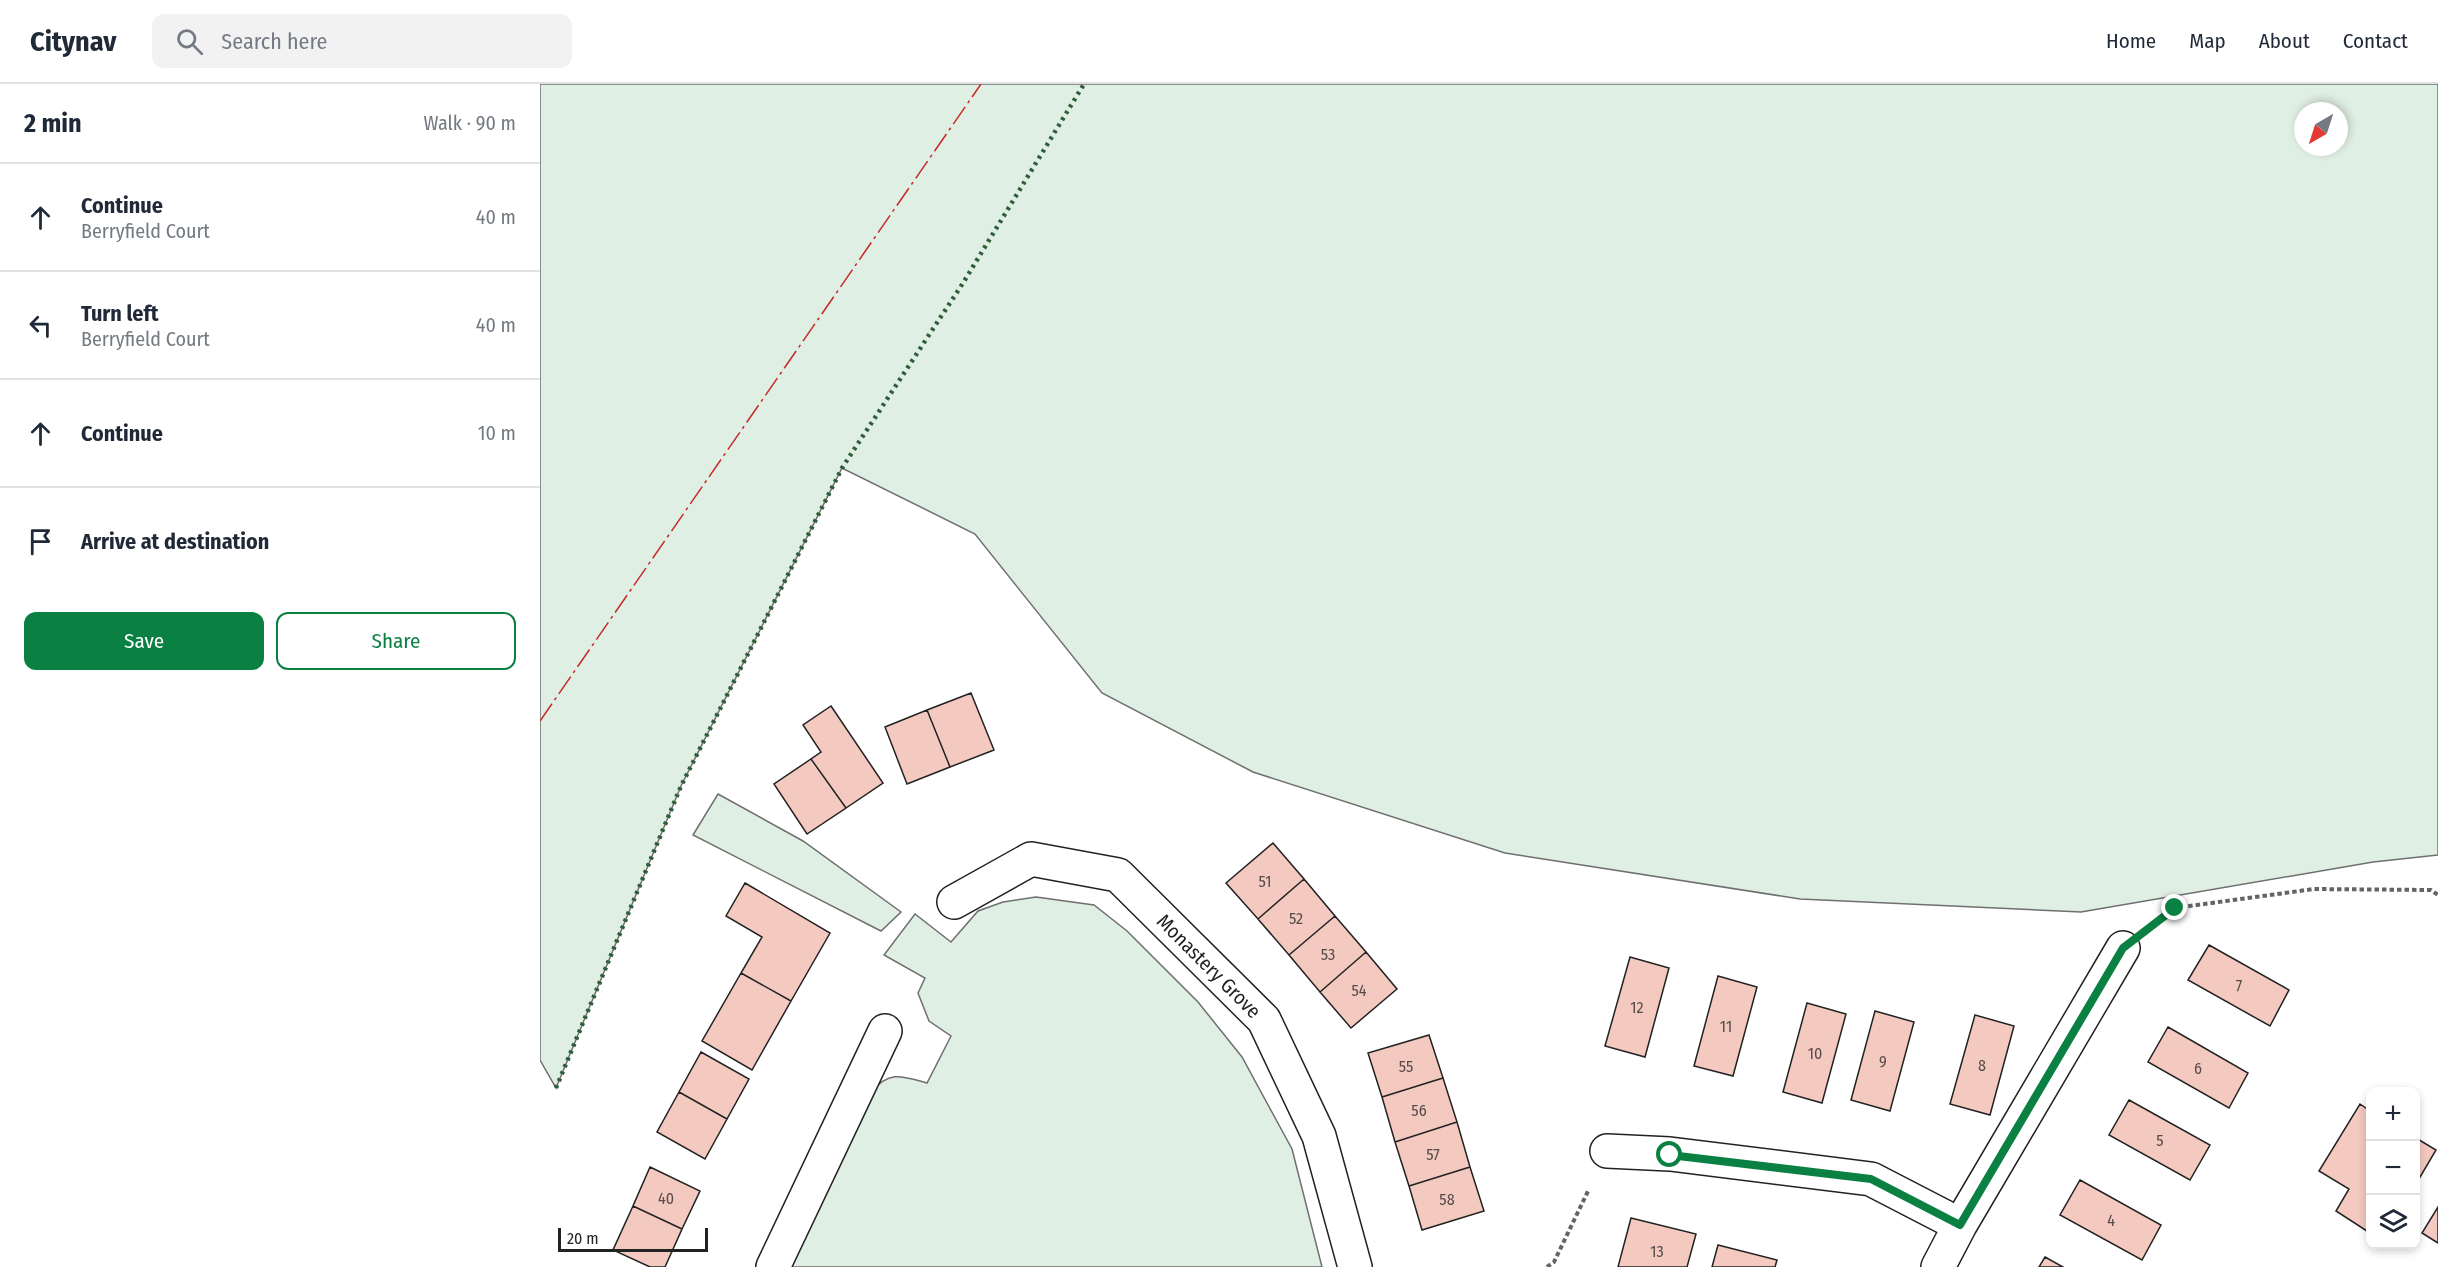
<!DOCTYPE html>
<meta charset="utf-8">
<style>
:root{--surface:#fff;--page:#f2f2f3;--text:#1f2937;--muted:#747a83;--line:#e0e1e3;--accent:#0b8043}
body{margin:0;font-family:"Fira Sans Condensed",sans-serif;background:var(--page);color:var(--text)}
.controls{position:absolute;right:18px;bottom:18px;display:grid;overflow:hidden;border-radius:12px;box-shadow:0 3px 9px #0003}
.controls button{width:54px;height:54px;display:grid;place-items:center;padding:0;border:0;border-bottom:2px solid var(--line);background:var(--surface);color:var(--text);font:30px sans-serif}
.compass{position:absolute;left:1754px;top:18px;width:54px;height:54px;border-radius:50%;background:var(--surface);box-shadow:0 3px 9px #0003;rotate:219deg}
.scale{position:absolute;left:18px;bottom:15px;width:150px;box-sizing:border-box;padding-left:6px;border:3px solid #222;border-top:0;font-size:16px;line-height:21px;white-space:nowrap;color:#222;-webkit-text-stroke:4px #fff;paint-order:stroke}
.stop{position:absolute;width:18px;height:18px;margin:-14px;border:4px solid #0b8043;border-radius:50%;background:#fff}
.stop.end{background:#0b8043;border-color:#fff;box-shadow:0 2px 6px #0008}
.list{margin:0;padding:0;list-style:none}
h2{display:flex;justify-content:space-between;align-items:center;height:78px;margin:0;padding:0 24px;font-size:26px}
h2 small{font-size:20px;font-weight:400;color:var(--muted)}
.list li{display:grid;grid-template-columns:39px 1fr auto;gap:18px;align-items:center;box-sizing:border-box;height:108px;padding:0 24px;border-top:2px solid var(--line)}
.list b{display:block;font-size:22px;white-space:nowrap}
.list p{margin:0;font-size:20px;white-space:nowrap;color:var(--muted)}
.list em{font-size:20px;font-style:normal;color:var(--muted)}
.actions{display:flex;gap:12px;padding:18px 24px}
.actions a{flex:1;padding:14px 0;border:2px solid var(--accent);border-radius:12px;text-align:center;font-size:21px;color:var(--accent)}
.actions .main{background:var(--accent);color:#fff}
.icon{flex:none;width:33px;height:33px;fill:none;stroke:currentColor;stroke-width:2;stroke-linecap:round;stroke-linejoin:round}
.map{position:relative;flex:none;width:1898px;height:1183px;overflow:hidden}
header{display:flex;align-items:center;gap:36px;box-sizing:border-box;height:84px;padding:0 30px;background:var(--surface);border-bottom:2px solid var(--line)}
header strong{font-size:28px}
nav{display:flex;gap:33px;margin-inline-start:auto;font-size:21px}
.search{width:420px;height:54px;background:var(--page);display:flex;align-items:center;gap:15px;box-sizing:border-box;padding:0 21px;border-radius:12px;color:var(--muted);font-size:22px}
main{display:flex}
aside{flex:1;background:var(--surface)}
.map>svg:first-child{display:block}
.green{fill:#e0efe3;stroke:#6f6f6f;stroke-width:1.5;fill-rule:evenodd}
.building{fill:#f3c9c0;stroke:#222;stroke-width:1.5}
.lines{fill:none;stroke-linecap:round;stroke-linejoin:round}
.minor-casing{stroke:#222;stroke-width:36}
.path{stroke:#646464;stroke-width:4;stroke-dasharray:4.5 3;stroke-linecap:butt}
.minor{stroke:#fff;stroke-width:33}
.hedge{stroke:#2f5e38;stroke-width:4.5;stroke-dasharray:3 4.5;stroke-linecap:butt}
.power{stroke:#c62828;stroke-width:1.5;stroke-dasharray:21 4.5 3 4.5;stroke-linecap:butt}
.route{stroke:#0b8043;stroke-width:8}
.labels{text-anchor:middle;stroke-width:4.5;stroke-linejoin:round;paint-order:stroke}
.number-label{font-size:16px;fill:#564c4a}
.street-label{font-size:20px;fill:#222;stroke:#fff}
</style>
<header>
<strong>Citynav</strong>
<div class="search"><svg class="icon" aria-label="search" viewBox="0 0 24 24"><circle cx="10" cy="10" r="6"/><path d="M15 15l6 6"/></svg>Search here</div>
<nav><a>Home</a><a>Map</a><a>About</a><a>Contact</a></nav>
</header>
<main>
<aside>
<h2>2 min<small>Walk · 90 m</small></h2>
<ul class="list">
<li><svg class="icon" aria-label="ahead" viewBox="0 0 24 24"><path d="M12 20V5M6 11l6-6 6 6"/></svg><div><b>Continue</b><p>Berryfield Court</p></div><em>40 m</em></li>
<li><svg class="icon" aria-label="left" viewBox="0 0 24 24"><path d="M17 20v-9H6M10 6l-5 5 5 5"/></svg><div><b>Turn left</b><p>Berryfield Court</p></div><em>40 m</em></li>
<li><svg class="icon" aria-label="ahead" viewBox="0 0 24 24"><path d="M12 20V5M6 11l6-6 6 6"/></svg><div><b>Continue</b></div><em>10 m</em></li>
<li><svg class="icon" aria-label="arrive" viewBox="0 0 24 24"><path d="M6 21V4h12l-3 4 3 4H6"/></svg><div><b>Arrive at destination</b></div></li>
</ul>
<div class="actions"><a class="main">Save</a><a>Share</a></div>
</aside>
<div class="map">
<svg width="1898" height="1183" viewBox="0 0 1898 1183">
<rect width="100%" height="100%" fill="#fff"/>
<!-- green -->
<path class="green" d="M0,0H1898V771L1833,778L1541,828L1260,815L965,769L713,688L562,609L435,450L302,384L141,702L16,1004L0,976ZM1763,27H1799V63H1763Z
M178,710L263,757L361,828L341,847L153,751Z
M496,813L554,821L587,847L658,918L702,973L752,1065L782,1183H248L331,1008C350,986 362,992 387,999L411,952L389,937L378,909L385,894L344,871L375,830L411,858L438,827L463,818Z"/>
<!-- building -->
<path class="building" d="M431,609L454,666L410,683L387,626Z
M291,622L343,699L306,724L271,675L281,668L263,641Z
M387,626L410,683L367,700L345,643Z
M271,675L306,724L267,750L234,700Z
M733,759L764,795L718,835L686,799Z
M764,795L795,832L749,871L718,835Z
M205,799L290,849L251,917L201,889L222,853L186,832Z
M795,832L826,868L780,908L749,871Z
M1669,861L1749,906L1730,942L1648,896Z
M826,868L857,905L811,944L780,908Z
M1090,873L1129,884L1105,973L1065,962Z
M201,889L251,917L212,986L162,957Z
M1178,892L1217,903L1193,992L1154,982Z
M1267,919L1306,930L1282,1019L1243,1008Z
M1335,927L1374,938L1350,1027L1311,1016Z
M1435,931L1474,942L1450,1031L1410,1020Z
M1628,943L1708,989L1689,1024L1608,978Z
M889,951L903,994L842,1013L828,969Z
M161,968L209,995L187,1035L139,1008Z
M903,994L917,1038L855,1058L842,1013Z
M139,1008L187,1035L165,1075L117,1048Z
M1589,1016L1670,1061L1650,1096L1569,1051Z
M1820,1020L1830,1027V1149L1796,1127L1809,1105L1779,1087Z
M917,1038L930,1083L869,1102L855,1058Z
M1876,1054L1896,1066L1876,1100Z
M110,1083L160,1107L142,1145L93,1122Z
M930,1083L944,1127L882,1146L869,1102Z
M1540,1096L1621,1141L1602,1176L1520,1131Z
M93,1122L142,1145L125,1183H110L73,1166Z
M1898,1123V1159L1882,1149Z
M1091,1134L1156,1150L1147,1183H1078Z
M1178,1161L1237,1176L1235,1183H1172Z
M1505,1173L1523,1183H1499Z"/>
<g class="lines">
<defs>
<path id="minor" d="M414,818L491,775L578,791L724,936L779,1052L815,1183
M1067,1067L1130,1070L1331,1095L1420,1141
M233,1183L345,947
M1398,1183L1420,1141L1583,864"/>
</defs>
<!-- minor casing -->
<use href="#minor" class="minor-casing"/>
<!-- path -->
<path class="path" d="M1616,839L1635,824L1774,805L1891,806L1898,811
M1007,1183L1014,1178L1049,1105"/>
<!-- minor -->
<use href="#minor" class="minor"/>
<!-- hedge -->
<path class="hedge" d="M16,1004L141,702L302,384L423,199L544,0"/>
<!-- power -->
<path class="power" d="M0,637L441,0"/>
</g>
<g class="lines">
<!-- route -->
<path class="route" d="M1130,1071L1331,1095L1420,1141L1583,864L1635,824"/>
</g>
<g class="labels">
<!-- number labels -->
<g class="number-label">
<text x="725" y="803">51</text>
<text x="756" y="840">52</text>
<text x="788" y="876">53</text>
<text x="1699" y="907">7</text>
<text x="819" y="912">54</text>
<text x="1097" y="929">12</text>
<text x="1186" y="948">11</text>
<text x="1275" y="975">10</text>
<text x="1343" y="983">9</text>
<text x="1442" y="987">8</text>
<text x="866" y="988">55</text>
<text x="1658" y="990">6</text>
<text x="879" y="1032">56</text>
<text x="1620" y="1062">5</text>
<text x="893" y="1076">57</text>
<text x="126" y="1120">40</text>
<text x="907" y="1121">58</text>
<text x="1571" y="1142">4</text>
<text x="1117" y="1173">13</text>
</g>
<!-- street labels -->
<g class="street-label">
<text transform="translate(669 882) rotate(45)" y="7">Monastery Grove</text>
</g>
</g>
</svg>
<div class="controls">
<button>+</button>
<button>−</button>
<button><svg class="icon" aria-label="layers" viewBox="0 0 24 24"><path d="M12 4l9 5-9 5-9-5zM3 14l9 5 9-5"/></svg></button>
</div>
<svg class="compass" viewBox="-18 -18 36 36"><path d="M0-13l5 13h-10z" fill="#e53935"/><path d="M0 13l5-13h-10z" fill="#747a83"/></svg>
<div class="scale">20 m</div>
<div class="stop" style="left:1130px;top:1071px"></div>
<div class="stop end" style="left:1635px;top:824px"></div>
</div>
</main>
